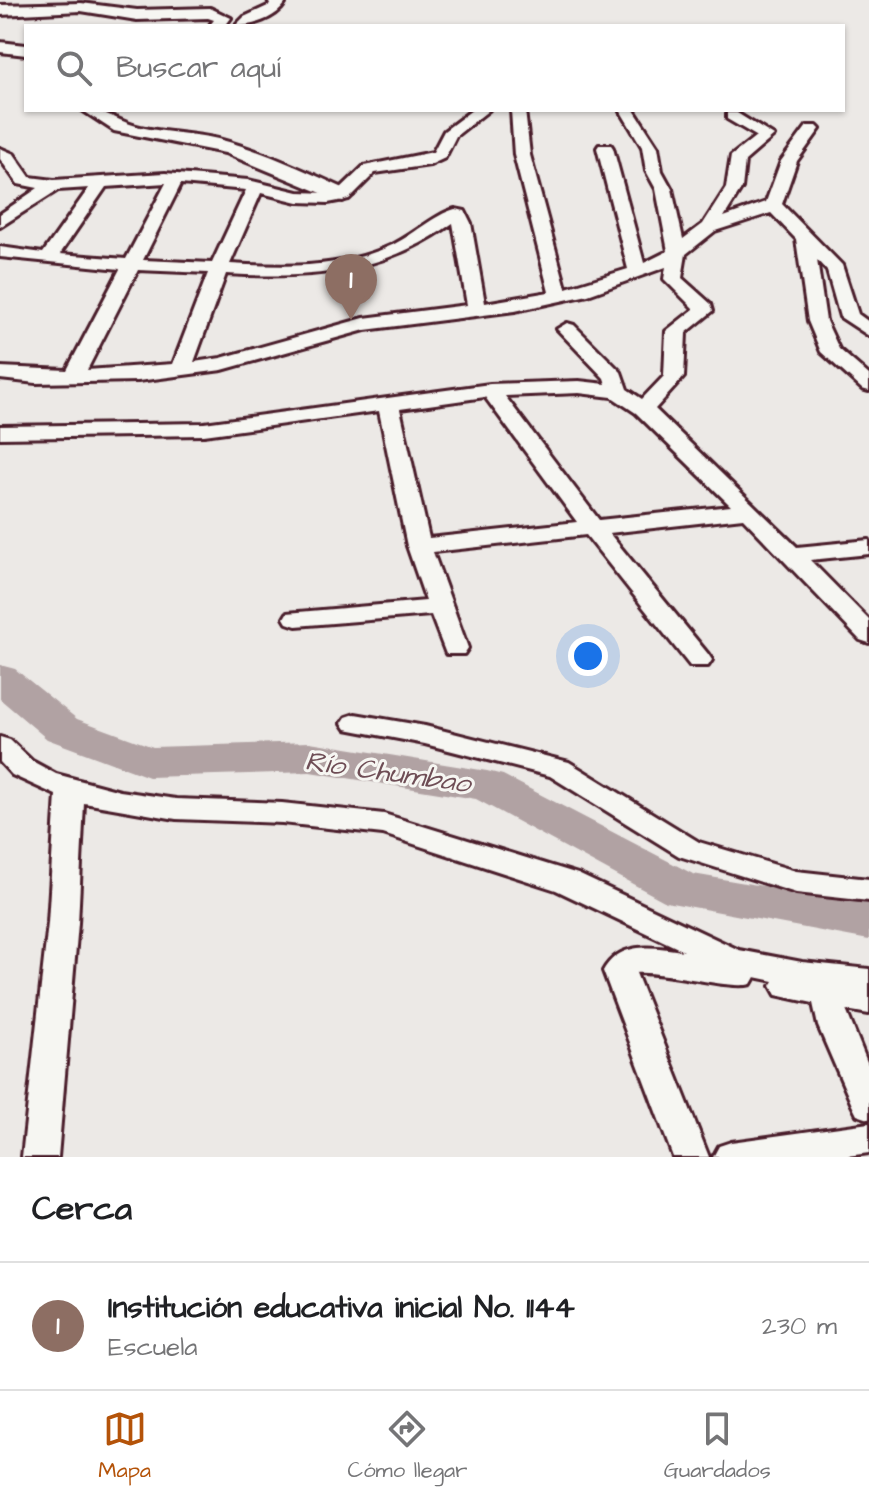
<!DOCTYPE html>
<html lang="es">
<meta charset="utf-8">
<style>
:root{--surface:#fff;--page:#f2f2f2;--text:#202124;--muted:#757577;--line:#e0e0e0;--accent:#b45309}
body{margin:0;font-family:"Architects Daughter",sans-serif;background:var(--page);color:var(--text)}
.you{position:absolute;left:588px;top:656px;width:28px;height:28px;margin:-20px;border:6px solid #fff;border-radius:50%;background:#1a73e8;box-shadow:0 0 0 12px #1a73e833}
.badge{display:grid;place-items:center;width:52px;height:52px;border-radius:50%;background:var(--accent);color:#fff;font-size:26px;font-weight:700}
.pin{position:absolute;translate:-50% -66px;filter:drop-shadow(0 2px 4px #0008)}
.pin::after{content:'';position:absolute;top:42px;width:28px;height:24px;background:inherit;clip-path:polygon(0 0,100% 0,50% 100%)}
.list{margin:0;padding:0;list-style:none}
h2{display:flex;justify-content:space-between;align-items:center;height:104px;margin:0;padding:0 32px;font-size:34px}
h2 small{font-size:26px;font-weight:400;color:var(--muted)}
.list li{display:grid;grid-template-columns:52px 1fr auto;gap:24px;align-items:center;box-sizing:border-box;height:128px;padding:0 32px;border-top:2px solid var(--line)}
.list b{display:block;font-size:30px;white-space:nowrap}
.list p{margin:0;font-size:26px;white-space:nowrap;color:var(--muted)}
.list em{font-size:26px;font-style:normal;color:var(--muted)}
.icon{flex:none;width:44px;height:44px;fill:none;stroke:currentColor;stroke-width:2;stroke-linecap:round;stroke-linejoin:round}
.map{position:relative;flex:none;width:869px;height:1157px;overflow:hidden}
.search{position:absolute;background:var(--surface);box-shadow:0 2px 6px #0004;left:24px;right:24px;top:24px;height:88px;display:flex;align-items:center;gap:20px;box-sizing:border-box;padding:0 28px;border-radius:0px;color:var(--muted);font-size:30px}
.sheet{height:232px;background:var(--surface)}
nav{display:flex;justify-content:space-around;align-items:center;box-sizing:border-box;height:112px;border-top:2px solid var(--line);background:var(--surface);font-size:22px;color:var(--muted)}
nav a{display:grid;justify-items:center;gap:4px}
nav .on{color:var(--accent)}
.map>svg:first-child{display:block}
.lines{fill:none;stroke-linecap:round;stroke-linejoin:round}
.river{fill:#b1a2a3;fill-rule:evenodd}
.minor-casing{stroke:#4a1f2b;stroke-width:6}
.tertiary-casing{stroke:#4a1f2b;stroke-width:6}
.minor{fill:#f6f6f2;fill-rule:evenodd}
.tertiary{fill:#f6f6f2;fill-rule:evenodd}
.labels{text-anchor:middle;stroke-width:6;stroke-linejoin:round;paint-order:stroke}
.water-label{font-size:28px;font-style:italic;fill:#6e4d55;stroke:#f6f6f2}
</style>
<div class="map">
<svg width="869" height="1157" viewBox="0 0 869 1157">
<rect width="100%" height="100%" fill="#ece9e6"/>
<filter id="ink" filterUnits="userSpaceOnUse"><feTurbulence type="fractalNoise" baseFrequency=".0125" numOctaves="2"/><feDisplacementMap in="SourceGraphic" scale="16" xChannelSelector="R" yChannelSelector="G"/><feConvolveMatrix kernelMatrix="1 2 1 2 8 2 1 2 1" color-interpolation-filters="sRGB"/></filter>
<g filter="url(#ink)">
<g class="lines">
<!-- river -->
<path class="river" d="M0,665L15,669L77,719L153,747L310,742L487,771L503,775L693,874L869,904V940L666,902L476,799L310,772L149,777L47,739L0,699Z"/>
<defs>
<path id="minor" d="M472,110H489L456,136L445,158L430,165L375,173L349,199L328,203L298,202L261,193L230,264C283,267 340,269 390,246C411,237 435,214 455,209L465,211L471,223L485,303L549,292L514,155L511,110H525L530,155L566,288L628,269L597,148L599,145H611L613,148L644,263L668,251L656,189L646,171L642,147L620,110H634L658,147L662,171L672,189L683,239L703,224L726,188L731,156L756,136L727,119V113H737L774,136L745,161L742,188L724,217L766,202L781,161L807,126H817L820,129L797,161L782,204L842,265L858,314L869,322V336L840,317L827,271L817,260L826,321L839,349L869,375V391L862,389L821,352L808,321L796,239L771,213L715,231L686,254L682,278L711,304L713,311L686,333L684,377L655,409L797,547L869,540V554L810,560L869,620V643L860,640L743,518L609,533L708,654L712,660L708,666H690L586,535L433,552L468,648L464,654H446L431,615L296,626L287,623L284,618L287,613L426,601L407,546L379,411L204,435L0,438V426L204,423L490,384L579,381L606,384L604,378L557,329L567,323L574,325L621,372L627,389L642,399L664,376L666,331L694,309L664,279L666,267L588,295L515,311L365,330L222,370L138,381L36,383L0,379V367L67,370L120,269L0,257V247L43,253L89,188L58,190L0,227V214L38,188L18,184L0,159V148L14,154L30,177L54,180L165,173L248,180L298,192L328,193L338,191L364,166L433,152L444,131ZM166,183L126,259L60,254L106,187ZM181,184L246,190L212,263L143,260ZM453,223L467,305L364,318L221,358L194,362L226,274C312,279 381,274 453,223ZM138,270L208,273L173,364L87,370ZM579,393L612,397L636,413L731,506L599,520L505,396ZM485,397L577,522L429,538L400,409Z
M355,714L425,726L569,762L699,842L796,871L869,879V901L796,893L679,856L550,776L425,744L346,729L342,723L346,717Z
M0,737L10,740L32,761L56,774L120,791L176,799L282,803L384,814L578,874L739,950L802,962L869,969V1014L846,1010L869,1067V1119L857,1115L852,1105L818,1026L813,1003L776,995L771,986L774,981L755,977L751,984C730,990 667,971 636,973L709,1157H673L603,971C620,940 654,947 684,951L556,890L383,834L282,823L176,819L84,803L78,923L58,1157H22L48,923L56,795L12,775L0,762Z
M869,1123V1153L840,1157H713L719,1146L731,1142Z"/>
<path id="tertiary" d="M268,0H283L285,4C275,19 252,26 235,26L244,17L270,5Z
M81,3L137,10L210,8L231,18L225,26H209L214,20L208,18L137,20L81,11L0,15V5Z
M0,42L26,45V55L0,52Z
M82,110C108,110 116,121 140,127C166,133 193,133 218,139C264,151 307,172 350,191L353,195L343,201L336,199L225,153L114,131Z"/>
</defs>
<!-- minor casing -->
<use href="#minor" class="minor-casing"/>
<!-- tertiary casing -->
<use href="#tertiary" class="tertiary-casing"/>
<!-- minor -->
<use href="#minor" class="minor"/>
<!-- tertiary -->
<use href="#tertiary" class="tertiary"/>
</g>
</g>
<g class="labels">
<!-- water labels -->
<g class="water-label">
<text transform="translate(388 771) rotate(8)" y="10">Río Chumbao</text>
</g>
</g>
</svg>
<div class="you"></div>
<div class="pin badge" style="left:351px;top:320px;background:#8d6e63">1</div>
<div class="search"><svg class="icon" aria-label="search" viewBox="0 0 24 24"><circle cx="10" cy="10" r="6"/><path d="M15 15l6 6"/></svg>Buscar aquí</div>
</div>
<section class="sheet">
<h2>Cerca<small></small></h2>
<ul class="list">
<li><span class="badge" style="background:#8d6e63">1</span><div><b>Institución educativa inicial No. 1144</b><p>Escuela</p></div><em>230 m</em></li>
</ul>
</section>
<nav>
<a class="on"><svg class="icon" aria-label="map" viewBox="0 0 24 24"><path d="M3 6l6-2 6 2 6-2v14l-6 2-6-2-6 2zM9 4v14M15 6v14"/></svg>Mapa</a>
<a><svg class="icon" aria-label="directions" viewBox="0 0 24 24"><path d="M12 3l9 9-9 9-9-9zM9 14v-3h6M13 9l2 2-2 2"/></svg>Cómo llegar</a>
<a><svg class="icon" aria-label="saved" viewBox="0 0 24 24"><path d="M7 4h10v16l-5-4-5 4z"/></svg>Guardados</a>
</nav>
